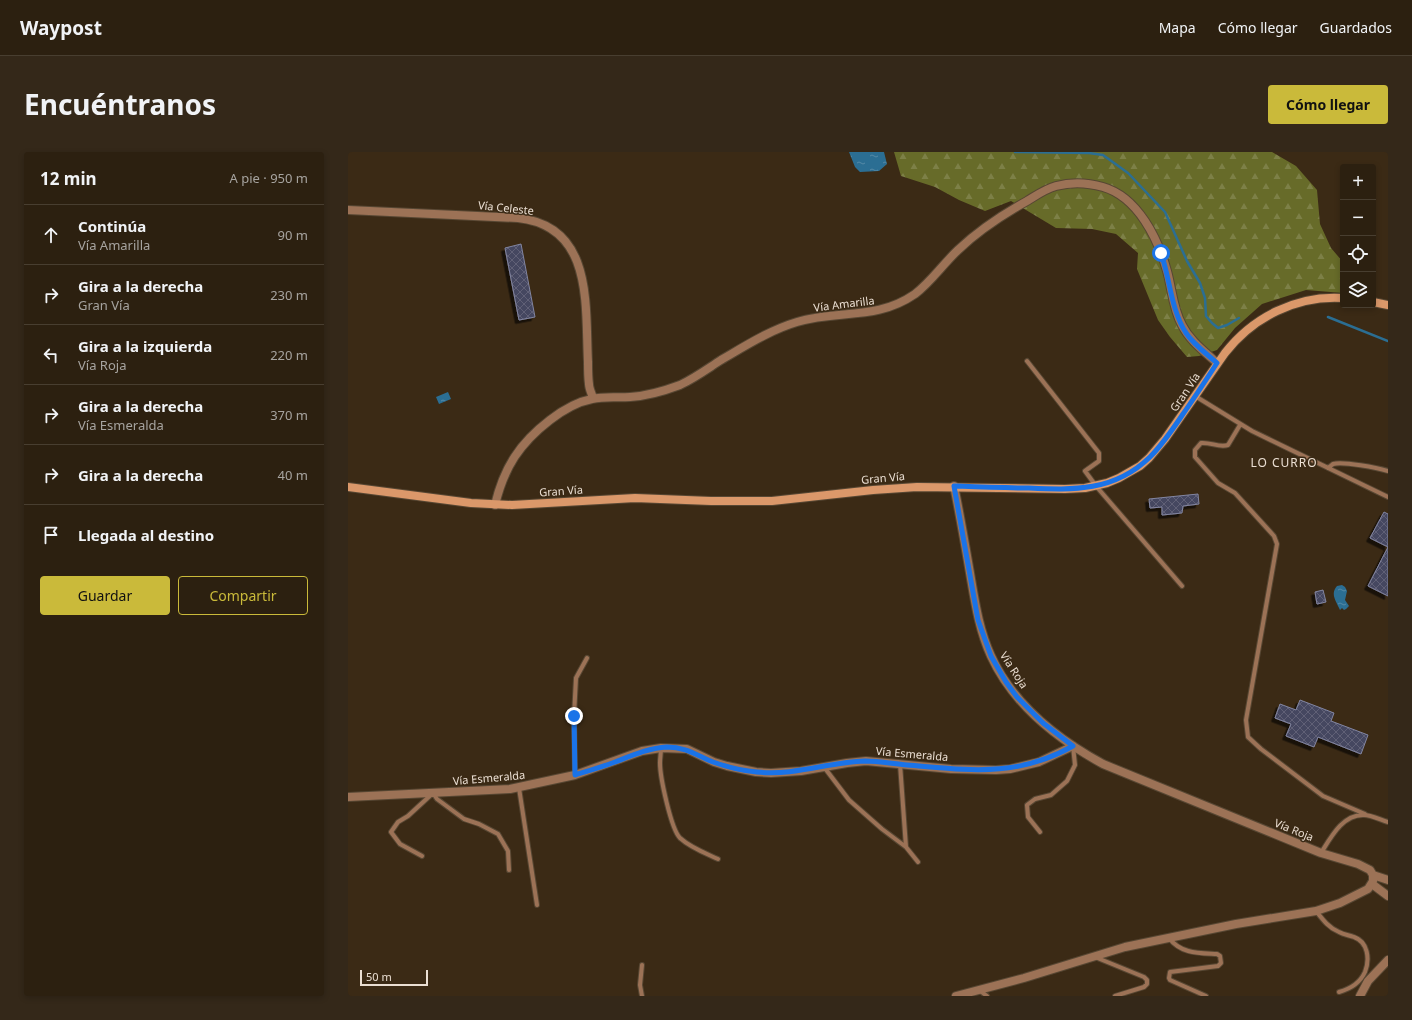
<!DOCTYPE html>
<html lang="es">
<meta charset="utf-8">
<style>
:root{--surface:#2c2010;--page:#342819;--text:#f1f3f6;--muted:#a6a39f;--line:#483e30;--accent:#caba3a}
body{margin:0;font-family:"Noto Sans",sans-serif;background:var(--page);color:var(--text)}
.controls{position:absolute;right:12px;top:12px;display:grid;overflow:hidden;border-radius:4px;box-shadow:0 2px 6px #0003}
.controls button{width:36px;height:36px;display:grid;place-items:center;padding:0;border:0;border-bottom:1px solid var(--line);background:var(--surface);color:var(--text);font:20px sans-serif}
.scale{position:absolute;left:12px;bottom:10px;width:68px;box-sizing:border-box;padding-left:4px;border:2px solid #ebdfd3;border-top:0;font-size:11px;line-height:14px;white-space:nowrap;color:#ebdfd3;-webkit-text-stroke:3px #3b2a15;paint-order:stroke}
.stop{position:absolute;width:12px;height:12px;margin:-9px;border:3px solid #1a73e8;border-radius:50%;background:#fff}
.stop.end{background:#1a73e8;border-color:#fff;box-shadow:0 1px 4px #0008}
.list{margin:0;padding:0;list-style:none}
h2{display:flex;justify-content:space-between;align-items:center;height:52px;margin:0;padding:0 16px;font-size:17px}
h2 small{font-size:13px;font-weight:400;color:var(--muted)}
.list li{display:grid;grid-template-columns:26px 1fr auto;gap:12px;align-items:center;box-sizing:border-box;height:60px;padding:0 16px;border-top:1px solid var(--line)}
.list b{display:block;font-size:15px;white-space:nowrap}
.list p{margin:0;font-size:13px;white-space:nowrap;color:var(--muted)}
.list em{font-size:13px;font-style:normal;color:var(--muted)}
.actions{display:flex;gap:8px;padding:12px 16px}
.actions a{flex:1;padding:9px 0;border:1px solid var(--accent);border-radius:4px;text-align:center;font-size:14px;color:var(--accent)}
.actions .main{background:var(--accent);color:#111}
.icon{flex:none;width:22px;height:22px;fill:none;stroke:currentColor;stroke-width:2;stroke-linecap:round;stroke-linejoin:round}
.map{position:relative;flex:none;width:1040px;height:844px;overflow:hidden;border-radius:4px}
header{display:flex;align-items:center;gap:24px;box-sizing:border-box;height:56px;padding:0 20px;background:var(--surface);border-bottom:1px solid var(--line)}
header strong{font-size:19px}
nav{display:flex;gap:22px;margin-inline-start:auto;font-size:14px}
.intro{display:flex;align-items:center;justify-content:space-between;box-sizing:border-box;height:96px;padding:0 24px}
h1{margin:0;font-size:28px}
.button{padding:10px 18px;border-radius:4px;background:var(--accent);color:#111;font-size:14px;font-weight:700}
main{display:flex;gap:24px;padding:0 24px}
aside{flex:1;background:var(--surface);border-radius:4px;box-shadow:0 2px 6px #0003}
.map>svg:first-child{display:block}
.forest{fill:url(#forest-firs)}
.water{fill:url(#water-ripples)}
.lines{fill:none;stroke-linecap:round;stroke-linejoin:round}
.stream{stroke:#2b6e93;stroke-width:2.5}
.building{fill:url(#building-cross-hatch);stroke:#8386a2;filter:url(#shadow)}
.service-casing{stroke:#574733;stroke-width:6}
.minor-casing{stroke:#574733;stroke-width:10}
.secondary-casing{stroke:#574733;stroke-width:10}
.service{stroke:#9c7256;stroke-width:4}
.minor{stroke:#9c7256;stroke-width:8}
.secondary{stroke:#db986a;stroke-width:8}
.route{stroke:#1a73e8;stroke-width:5}
.labels{text-anchor:middle;stroke-width:3;stroke-linejoin:round;paint-order:stroke}
.street-label{font-size:11px;fill:#ebdfd3;stroke:#3b2a15}
.neighbourhood-label{font-size:12px;letter-spacing:1px;fill:#ebdfd3;stroke:#3b2a15}
</style>
<header>
<strong>Waypost</strong>
<nav><a>Mapa</a><a>Cómo llegar</a><a>Guardados</a></nav>
</header>
<div class="intro"><h1>Encuéntranos</h1><a class="button">Cómo llegar</a></div>
<main>
<aside>
<h2>12 min<small>A pie · 950 m</small></h2>
<ul class="list">
<li><svg class="icon" aria-label="ahead" viewBox="0 0 24 24"><path d="M12 20V5M6 11l6-6 6 6"/></svg><div><b>Continúa</b><p>Vía Amarilla</p></div><em>90 m</em></li>
<li><svg class="icon" aria-label="right" viewBox="0 0 24 24"><path d="M7 20v-9h11M14 6l5 5-5 5"/></svg><div><b>Gira a la derecha</b><p>Gran Vía</p></div><em>230 m</em></li>
<li><svg class="icon" aria-label="left" viewBox="0 0 24 24"><path d="M17 20v-9H6M10 6l-5 5 5 5"/></svg><div><b>Gira a la izquierda</b><p>Vía Roja</p></div><em>220 m</em></li>
<li><svg class="icon" aria-label="right" viewBox="0 0 24 24"><path d="M7 20v-9h11M14 6l5 5-5 5"/></svg><div><b>Gira a la derecha</b><p>Vía Esmeralda</p></div><em>370 m</em></li>
<li><svg class="icon" aria-label="right" viewBox="0 0 24 24"><path d="M7 20v-9h11M14 6l5 5-5 5"/></svg><div><b>Gira a la derecha</b></div><em>40 m</em></li>
<li><svg class="icon" aria-label="arrive" viewBox="0 0 24 24"><path d="M6 21V4h12l-3 4 3 4H6"/></svg><div><b>Llegada al destino</b></div></li>
</ul>
<div class="actions"><a class="main">Guardar</a><a>Compartir</a></div>
</aside>
<div class="map">
<svg width="1040" height="844" viewBox="0 0 1040 844">
<defs>
<pattern id="forest-firs" width="22" height="20" patternUnits="userSpaceOnUse"><rect width="22" height="20" fill="#676b29"/><path d="M5 1l3.5 6h-7zM16 11l3.5 6h-7z" fill="#7d8047"/></pattern>
<pattern id="water-ripples" width="26" height="14" patternUnits="userSpaceOnUse"><rect width="26" height="14" fill="#2b6e93"/><path d="M2 4q2-2 4 0t4 0M15 11q2-2 4 0t4 0" fill="none" stroke="#5489a6"/></pattern>
<pattern id="building-cross-hatch" width="8" height="8" patternUnits="userSpaceOnUse"><rect width="8" height="8" fill="#454760"/><path d="M0 0l8 8M0 8l8-8" fill="none" stroke="#606176"/></pattern>
<filter id="shadow"><feDropShadow dx="-3.5" dy="3.5" stdDeviation="0" flood-color="#0009"/></filter>
</defs>
<rect width="100%" height="100%" fill="#3b2a15"/>
<!-- forest -->
<path class="forest" d="M546,0H924L948,14L969,38L972,72L983,96L995,110V141L958,138L914,152L887,176L869,198L851,204L839,205L822,185L810,168L789,117L790,101L768,82L744,77L708,76L663,49L637,59L611,48L587,35L553,24Z"/>
<!-- water -->
<path class="water" d="M501,0H536L539,12L531,19L512,20L507,15Z
M100,240L103,247L91,252L88,245Z
M994,433L997,435L999,439L997,448L1001,454L998,457L996,458L994,456L992,458C988,449 982,442 989,434Z"/>
<g class="lines">
<!-- stream -->
<path class="stream" d="M667,0L741,1L755,3L780,21L817,60L839,109L852,131L857,146L858,164L864,171L870,176L879,173L891,166
M980,165L1040,189"/>
</g>
<!-- building -->
<path class="building" d="M173,92L187,165L171,168L157,96Z
M850,342L851,352L835,354L834,361L814,363V355L802,356L801,347Z
M1036,360L1040,362V395L1022,386Z
M1040,395V444L1020,434Z
M975,438L978,450L969,452L967,440Z
M952,548L986,561L983,569L1020,583L1013,602L970,585L966,595L938,584L943,572L927,566L932,552L948,558Z"/>
<g class="lines">
<defs>
<path id="service" d="M679,209L751,301V309L737,319L748,334L834,434
M847,244L904,279L1040,345
M892,273L880,293C871,296 863,290 853,291L847,298V305L870,331L887,341L926,384L929,392L898,568L900,585L913,597L975,644L1017,662
M980,316C981,315 984,313 985,312C995,309 1030,316 1040,319
M313,596C313,601 312,606 312,611C312,625 323,677 332,686C343,696 357,701 370,707
M552,612L558,695L570,710
M476,615L501,648L534,677L558,695
M227,623L226,564L228,526L239,506
M171,636L189,753
M692,680L680,665L679,653L687,647L703,643L719,629L727,613L725,594
M973,701C983,685 995,662 1016,663C1023,663 1033,668 1040,670
M74,704L52,692L43,680L50,670L60,664L85,641L89,647L116,667L131,672L150,682L160,699L161,718
M968,759C975,768 981,776 991,780C996,783 1001,783 1006,785C1020,790 1022,807 1017,820C1012,831 1002,837 991,840
M821,786C833,802 851,801 869,802L872,804L873,811L870,814L822,820L821,826L822,828L858,844
M747,805L796,825L799,828V832L796,835L767,844
M294,813L292,833L294,844
M631,838L639,844"/>
<path id="minor" d="M0,58L170,66C246,74 237,154 240,210C240,217 240,225 241,232C241,237 244,242 245,246
M606,334C612,363 617,392 622,421C627,450 631,478 643,504C665,552 709,587 755,612L973,701L1010,712L1022,718L1025,723V729L1020,737L992,751L968,759L888,772L777,795L676,826L608,844
M147,353C156,315 172,291 202,268C215,258 228,250 244,247C257,244 269,246 282,245C299,244 316,239 332,233C347,226 359,217 373,208C397,194 422,178 449,170C491,157 528,169 567,142C583,130 595,112 610,98C631,78 654,63 679,49C689,43 697,37 708,34C723,30 741,31 755,35C790,45 810,87 819,119C824,137 825,157 834,173C842,189 856,199 869,211
M0,645L162,637L227,623L294,599L313,596L339,597L366,610L379,614L408,620L423,621L453,619L499,611L518,609L603,617L648,618L662,617L691,610L725,594
M1025,723L1040,728
M1024,732L1040,744
M1012,844L1020,829L1040,808"/>
<path id="secondary" d="M1025,150L1040,153
M0,335L123,351L164,353L287,346L363,349H424L525,338L569,335L717,337L737,336L759,331L771,326L792,314L801,306L817,287L877,201C905,165 949,143 995,146"/>
</defs>
<!-- service casing -->
<use href="#service" class="service-casing"/>
<!-- minor casing -->
<use href="#minor" class="minor-casing"/>
<!-- secondary casing -->
<use href="#secondary" class="secondary-casing"/>
<!-- service -->
<use href="#service" class="service"/>
<!-- minor -->
<use href="#minor" class="minor"/>
<!-- secondary -->
<use href="#secondary" class="secondary"/>
</g>
<g class="lines">
<!-- route -->
<path class="route" d="M226,564L227,623C240,619 254,615 267,610C285,603 301,596 319,595C338,595 348,603 365,610C379,615 394,619 409,620C448,624 480,610 517,609C531,609 546,612 559,613C621,618 668,626 725,594L695,571L669,545L658,530L643,504L630,468L606,334C631,335 655,336 680,336C725,338 766,340 802,305C815,292 825,277 835,262C847,245 858,228 869,211C859,202 846,193 838,181C823,158 822,127 813,101"/>
</g>
<g class="labels">
<!-- street labels -->
<g class="street-label">
<text transform="translate(158 56) rotate(6)" y="4">Vía Celeste</text>
<text transform="translate(496 152) rotate(-7)" y="4">Vía Amarilla</text>
<text transform="translate(837 240) rotate(-56)" y="4">Gran Vía</text>
<text transform="translate(535 326) rotate(-5)" y="4">Gran Vía</text>
<text transform="translate(213 339) rotate(-4)" y="4">Gran Vía</text>
<text transform="translate(666 518) rotate(57)" y="4">Vía Roja</text>
<text transform="translate(564 602) rotate(5)" y="4">Vía Esmeralda</text>
<text transform="translate(141 626) rotate(-5)" y="4">Vía Esmeralda</text>
<text transform="translate(946 678) rotate(22)" y="4">Vía Roja</text>
</g>
<!-- neighbourhood labels -->
<g class="neighbourhood-label">
<text x="936" y="315">LO CURRO</text>
</g>
</g>
</svg>
<div class="controls">
<button>+</button>
<button>−</button>
<button><svg class="icon" aria-label="locate" viewBox="0 0 24 24"><circle cx="12" cy="12" r="6"/><path d="M12 2v4M12 18v4M2 12h4M18 12h4"/></svg></button>
<button><svg class="icon" aria-label="layers" viewBox="0 0 24 24"><path d="M12 4l9 5-9 5-9-5zM3 14l9 5 9-5"/></svg></button>
</div>
<div class="scale">50 m</div>
<div class="stop" style="left:813px;top:101px"></div>
<div class="stop end" style="left:226px;top:564px"></div>
</div>
</main>
